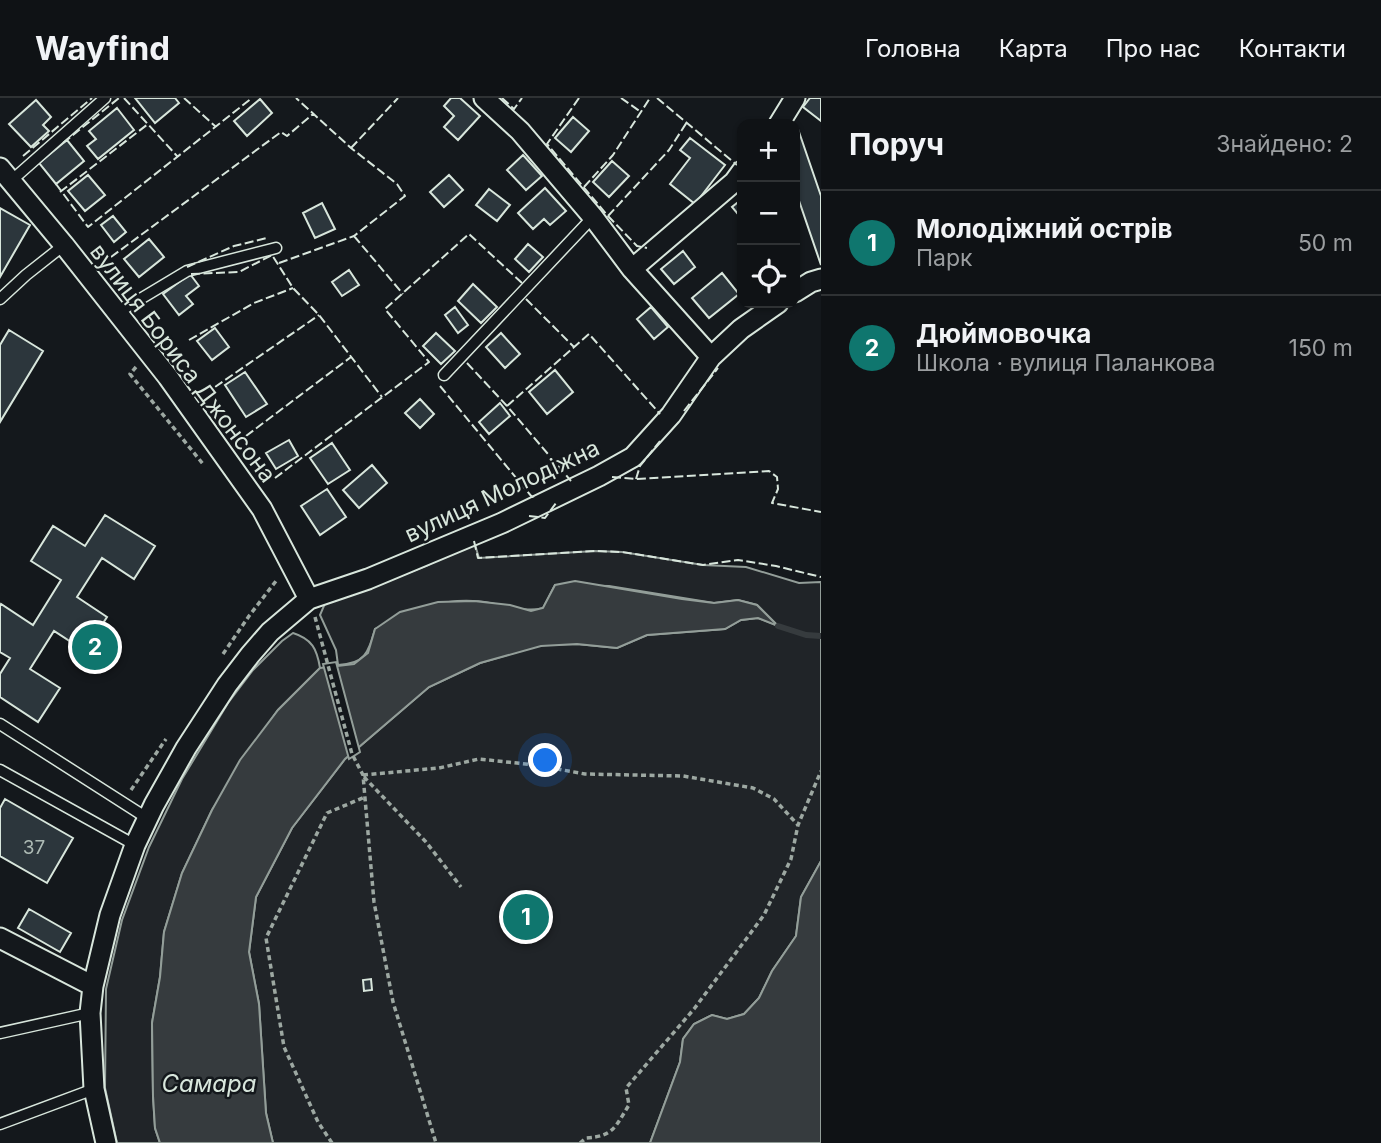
<!DOCTYPE html>
<html lang="uk">
<meta charset="utf-8">
<style>
:root{--surface:#0f1215;--page:#1d2022;--text:#f1f3f6;--muted:#9b9ea0;--line:#2f3234;--accent:#0f766e}
body{margin:0;font-family:Inter,sans-serif;background:var(--page);color:var(--text)}
.controls{position:absolute;right:21px;top:21px;display:grid;overflow:hidden;border-radius:14px;box-shadow:0 2px 5px #0004}
.controls button{width:63px;height:63px;display:grid;place-items:center;padding:0;border:0;border-bottom:2px solid var(--line);background:var(--surface);color:var(--text);font:35px sans-serif}
.you{position:absolute;left:546px;top:663px;width:24px;height:24px;margin:-18px;border:5px solid #fff;border-radius:50%;background:#1a73e8;box-shadow:0 0 0 10px #1a73e833}
.badge{display:grid;place-items:center;width:46px;height:46px;border-radius:50%;background:var(--accent);color:#fff;font-size:23px;font-weight:700}
.pin{position:absolute;translate:-50% -50%;border:4px solid #fff;box-shadow:0 2px 7px #0006}
.list{margin:0;padding:0;list-style:none}
h2{display:flex;justify-content:space-between;align-items:center;height:91px;margin:0;padding:0 28px;font-size:30px}
h2 small{font-size:23px;font-weight:400;color:var(--muted)}
.list li{display:grid;grid-template-columns:46px 1fr auto;gap:21px;align-items:center;box-sizing:border-box;height:105px;padding:0 28px;border-top:2px solid var(--line)}
.list b{display:block;font-size:26px;white-space:nowrap}
.list p{margin:0;font-size:23px;white-space:nowrap;color:var(--muted)}
.list em{font-size:23px;font-style:normal;color:var(--muted)}
.icon{flex:none;width:38px;height:38px;fill:none;stroke:currentColor;stroke-width:2;stroke-linecap:round;stroke-linejoin:round}
.map{position:relative;flex:none;width:821px;height:1045px;overflow:hidden}
header{display:flex;align-items:center;gap:42px;box-sizing:border-box;height:98px;padding:0 35px;background:var(--surface);border-bottom:2px solid var(--line)}
header strong{font-size:33px}
nav{display:flex;gap:38px;margin-inline-start:auto;font-size:24px}
main{display:flex}
aside{flex:1;background:var(--surface)}
.map>svg:first-child{display:block}
.green{fill:#202428;stroke:#939e99;stroke-width:2}
.water{fill:#363b3e;stroke:#939e99;stroke-width:2}
.pier{fill:#14181c;stroke:#939e99;stroke-width:2}
.lines{fill:none;stroke-linecap:round;stroke-linejoin:round}
.stream{stroke:#363b3e;stroke-width:6}
.building{fill:#2c363c;stroke:#d8e6dc;stroke-width:2}
.lane-casing{stroke:#d8e6dc;stroke-width:13}
.street-casing{stroke:#d8e6dc;stroke-width:23}
.path{stroke:#9da8a2;stroke-width:3.5;stroke-dasharray:5 3.5;stroke-linecap:butt}
.lane{stroke:#14181c;stroke-width:10}
.street{stroke:#14181c;stroke-width:19}
.fence{stroke:#d8e6dc;stroke-width:2;stroke-dasharray:9 3.5;stroke-linecap:butt}
.labels{text-anchor:middle;stroke-width:5;stroke-linejoin:round;paint-order:stroke}
.number-label{font-size:19px;fill:#adbab4}
.street-label{font-size:23px;fill:#d8e6dc;stroke:#14181c}
.water-label{font-size:24px;font-style:italic;fill:#d8e6dc;stroke:#14181c}
</style>
<header>
<strong>Wayfind</strong>
<nav><a>Головна</a><a>Карта</a><a>Про нас</a><a>Контакти</a></nav>
</header>
<main>
<div class="map">
<svg width="821" height="1045" viewBox="0 0 821 1045">
<rect width="100%" height="100%" fill="#14181c"/>
<!-- green -->
<path class="green" d="M473,440L479,460L595,453L622,454L703,467L746,469L799,485L821,484V763L801,799L796,838L772,873L759,900L744,916L727,921L712,917L694,926L683,941L680,964L650,1045H273L266,1015L259,906L249,854L256,799L292,730L345,661L429,589L480,565L541,547L577,546L617,550L647,537L725,531L741,522L758,520L777,527L757,507L738,502L714,505L609,488L555,487L543,510C523,516 495,503 473,503C433,501 411,516 375,531C368,555 365,566 338,567L336,552L320,517L326,503L380,486L428,467Z
M293,535C312,541 317,551 320,570L278,612L264,632L212,712L182,775L164,834L160,879L152,925L153,998L155,1030L160,1045H117L105,990L106,891L122,822L149,749L182,681L228,605L253,572L282,543Z"/>
<!-- water -->
<path class="water" d="M575,483L682,501L714,505L738,502L757,507L778,528L758,520L741,522L725,531L647,537L617,550L577,546L541,548L480,565L429,589L345,661L292,730L256,799L249,854L259,906L266,1015L273,1045H160L155,1030L153,998L152,925L160,879L164,834L182,775L212,712L240,662L278,612L320,570L354,566L368,555L375,531L400,514L438,504L474,503L510,507L531,513L543,510L555,487Z
M821,763V1045H650L680,964L683,941L694,926L712,917L727,921L744,916L759,900L772,873L796,838L801,799Z"/>
<!-- pier -->
<path class="pier" d="M336,564L360,654L349,661L323,566Z"/>
<g class="lines">
<!-- stream -->
<path class="stream" d="M778,528L806,537L821,538"/>
</g>
<!-- building -->
<path class="building" d="M135,0H175L179,5L155,25Z
M451,0H460L480,18L458,42L444,29L454,18L444,8Z
M810,0H821V23L803,9Z
M260,1L272,15L247,38L234,23Z
M36,2L51,19L43,27L49,33L31,49L9,26Z
M117,10L134,32L98,61L87,48L96,41L89,33Z
M573,19L589,33L571,54L555,40Z
M798,31L821,98V167L795,91V32Z
M690,40L725,67L695,106L670,86L690,60L680,52Z
M67,42L84,63L56,86L39,65Z
M523,57L542,78L526,92L507,72Z
M612,63L629,78L609,99L593,84Z
M88,77L105,97L85,113L68,93Z
M449,77L463,92L444,109L430,94Z
M545,90L566,113L550,127L544,121L533,131L518,115Z
M489,91L510,107L497,123L476,107Z
M742,101V121L732,109Z
M322,105L335,131L315,140L303,115Z
M0,110L30,127L0,179Z
M113,118L126,134L114,144L101,127Z
M149,141L164,159L139,179L124,161Z
M528,146L543,159L529,174L515,161Z
M683,153L695,169L674,186L661,171Z
M349,172L359,187L342,198L332,184Z
M722,175L739,196L709,220L692,200Z
M190,176L199,188L186,198L193,206L179,217L163,196Z
M473,186L497,209L481,225L458,203Z
M455,209L468,227L458,235L445,217Z
M651,209L668,229L654,241L637,221Z
M215,230L229,249L212,262L197,243Z
M9,232L43,253L0,324V247Z
M436,235L455,253L441,266L423,248Z
M501,235L520,256L505,270L486,249Z
M555,272L573,294L547,316L529,294Z
M245,274L267,306L246,319L225,287Z
M420,301L434,316L420,330L405,315Z
M500,305L510,318L489,336L479,324Z
M289,342L298,358L276,371L266,355Z
M332,345L350,372L328,386L310,360Z
M372,367L387,385L359,410L343,392Z
M327,391L346,419L320,437L301,408Z
M105,417L155,448L134,481L102,460L77,499L107,519L85,553L54,533L30,571L60,590L38,624L0,599V576L10,560L0,554V508L1,506L33,527L61,482L31,463L53,428L85,448Z
M5,701L73,740L47,785L0,758V710Z
M29,811L71,835L60,854L18,830Z
M371,881L372,892L364,893L363,882Z"/>
<g class="lines">
<defs>
<path id="lane" d="M11,83L105,0
M0,201L26,177L64,147
M117,215L187,173L276,150
M444,277L593,119
M0,626L147,720
M0,672L135,747
M0,935L90,915
M0,1026L94,991"/>
<path id="street" d="M484,0L520,33L593,119L632,171L711,259
M779,26L795,0
M0,70L64,147L168,279L262,411L309,501
M632,171L734,84L742,73
M795,194L811,184L821,181
M0,840L93,888
M106,1045L94,991L90,915L93,888L110,817L135,747L154,707L186,650L227,587L250,557L270,534L309,501L368,481L502,425L599,378L633,359L671,317L711,259L741,231L778,205"/>
</defs>
<!-- lane casing -->
<use href="#lane" class="lane-casing"/>
<!-- street casing -->
<use href="#street" class="street-casing"/>
<!-- path -->
<path class="path" d="M136,269L130,276L203,366
M315,519L352,656L363,677L374,804L393,904L436,1045
M223,556L249,518L276,483
M363,677L439,670L479,661L535,667L585,676L683,678L753,690L774,701L798,727
M364,679L426,744L461,789
M131,692L166,641
M332,1045L318,1024L284,949L266,840L327,715L365,699
M580,1045L586,1040C614,1038 615,1029 629,1007L626,990L694,911L764,817L791,761L798,727L821,673"/>
<!-- lane -->
<use href="#lane" class="lane"/>
<!-- street -->
<use href="#street" class="street"/>
<!-- fence -->
<path class="fence" d="M124,0L177,58
M184,0L215,28
M502,0L514,11L522,0
M579,0L547,46L608,118L637,148L647,150
M621,0L641,14
M657,0L737,67
M63,45L119,0
M351,50L398,0
M23,58L92,0
M56,86L88,129L252,0
M584,89L613,57L650,0
M60,94L148,26
M608,118L669,52L687,24
M354,138L403,196
M111,159L281,34L287,38L313,16
M279,165L354,138L405,98L397,86L351,50L296,0
M187,169L234,148L267,140
M191,176L239,174L272,157L293,190L319,217L382,299
M526,201L574,249
M189,242L254,205L293,190
M467,265L507,308L571,383
M440,288L532,399L537,397
M215,289L319,217
M507,308L589,236L660,316
M684,313L718,270
M246,338L351,259
M612,379L636,381L769,373L777,379L778,391L772,405L821,414
M275,380L429,264L385,211L469,136L522,185
M636,381L640,368L660,343
M529,418L545,420L556,405
M474,443L478,460L595,453L622,454L703,467L738,462L776,468L821,479"/>
</g>
<g class="labels">
<!-- number labels -->
<g class="number-label">
<text x="34" y="756">37</text>
</g>
<!-- street labels -->
<g class="street-label">
<text transform="translate(183 265) rotate(53)" y="8">вулиця Бориса Джонсона</text>
<text transform="translate(502 393) rotate(-25)" y="8">вулиця Молодіжна</text>
</g>
<!-- water labels -->
<g class="water-label">
<text x="209" y="994">Самара</text>
</g>
</g>
</svg>
<div class="controls">
<button>+</button>
<button>−</button>
<button><svg class="icon" aria-label="locate" viewBox="0 0 24 24"><circle cx="12" cy="12" r="6"/><path d="M12 2v4M12 18v4M2 12h4M18 12h4"/></svg></button>
</div>
<div class="you"></div>
<div class="pin badge" style="left:526px;top:819px">1</div>
<div class="pin badge" style="left:95px;top:549px">2</div>
</div>
<aside>
<h2>Поруч<small>Знайдено: 2</small></h2>
<ul class="list">
<li><span class="badge">1</span><div><b>Молодіжний острів</b><p>Парк</p></div><em>50 m</em></li>
<li><span class="badge">2</span><div><b>Дюймовочка</b><p>Школа · вулиця Паланкова</p></div><em>150 m</em></li>
</ul>
</aside>
</main>
